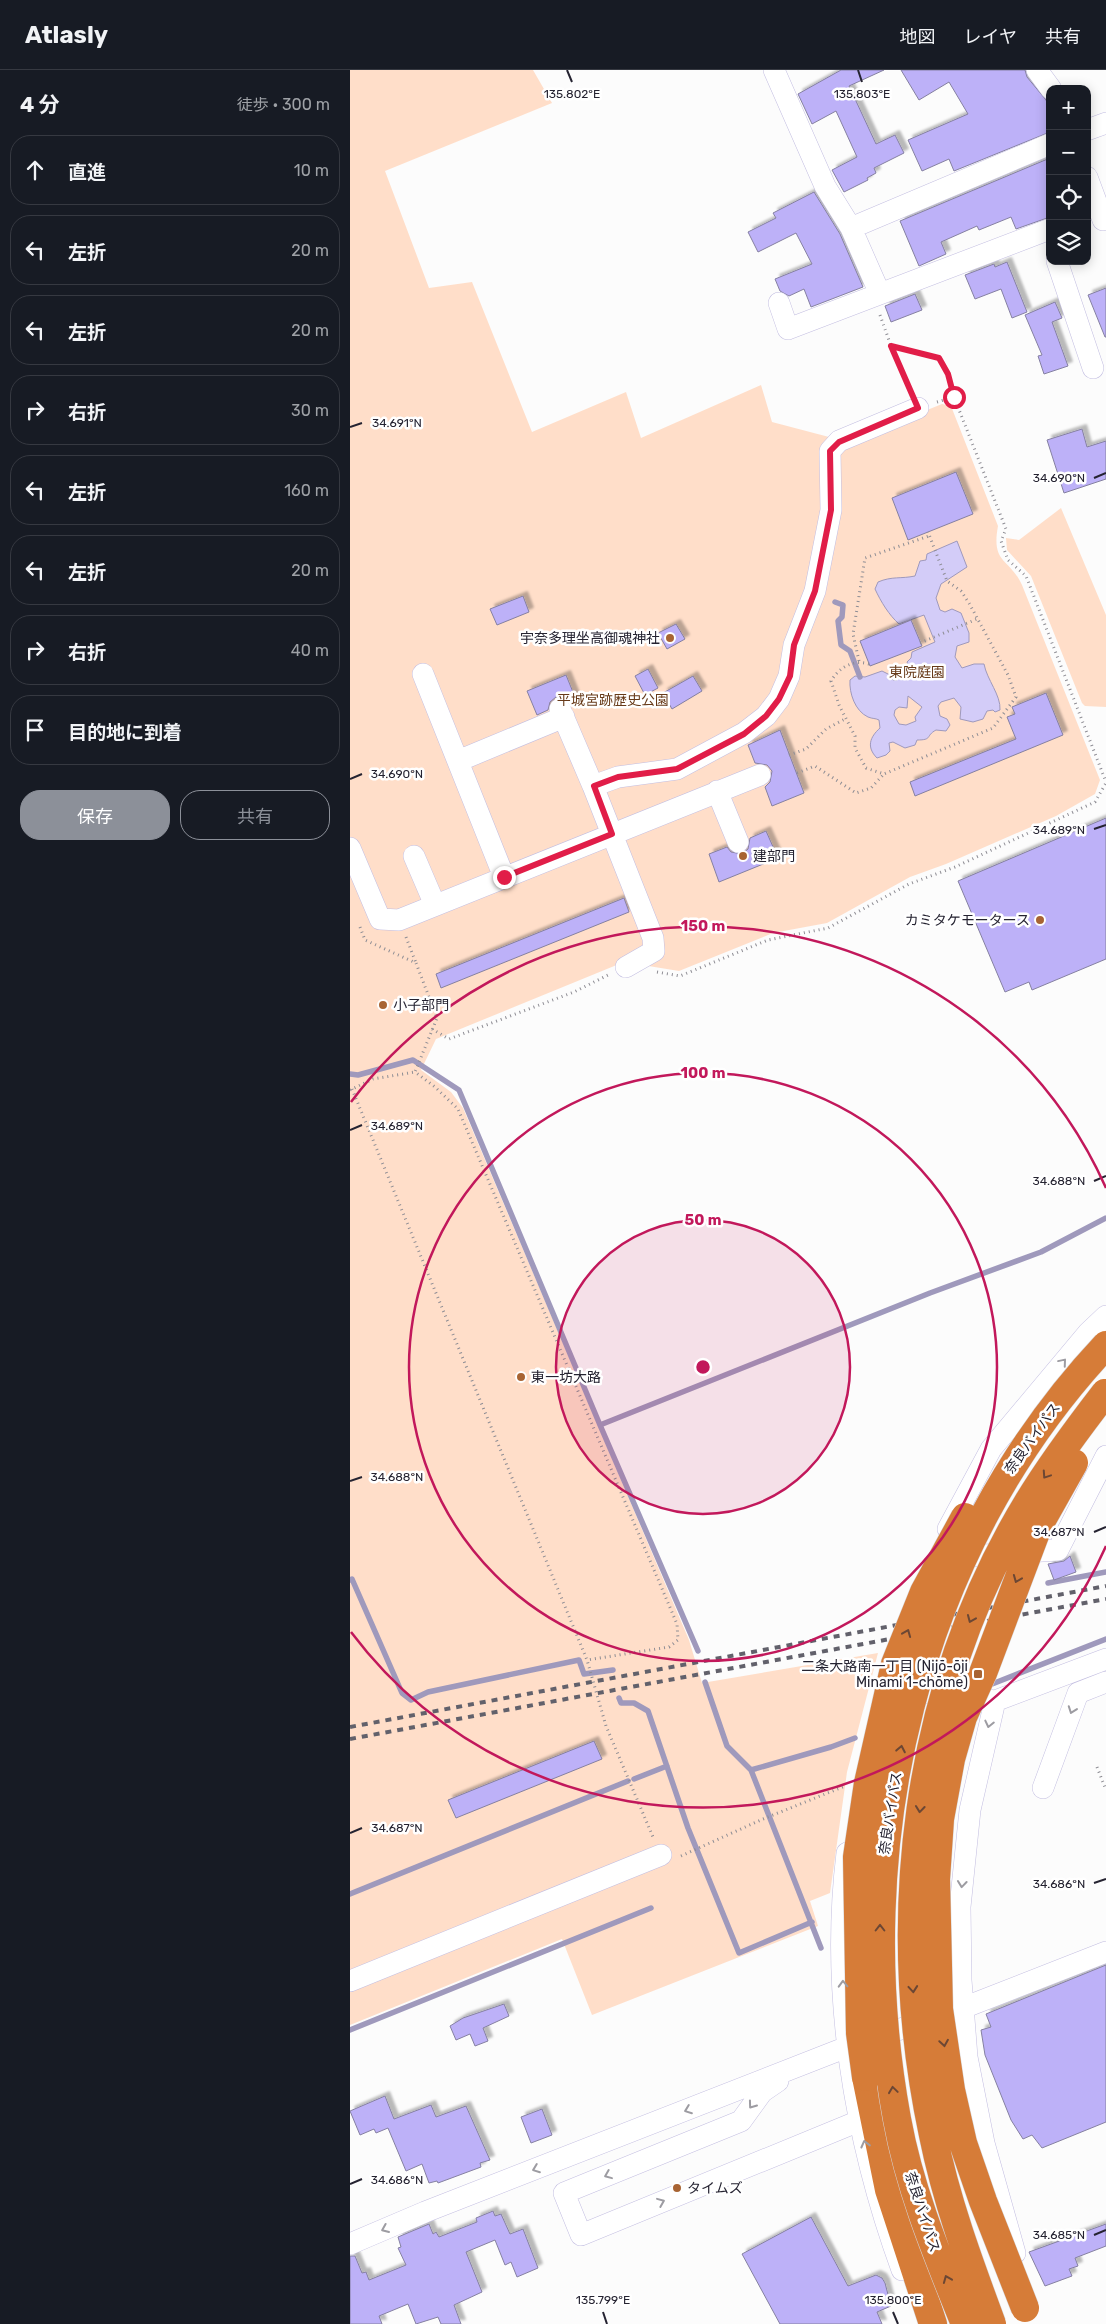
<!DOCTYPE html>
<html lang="ja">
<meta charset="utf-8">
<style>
:root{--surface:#171b24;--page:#242831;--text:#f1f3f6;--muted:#9ea1a6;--line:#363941;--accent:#8c9099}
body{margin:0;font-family:Rubik,"Noto Sans JP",sans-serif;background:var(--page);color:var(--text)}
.controls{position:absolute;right:15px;top:15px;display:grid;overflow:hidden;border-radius:10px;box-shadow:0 2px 12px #0003}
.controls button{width:45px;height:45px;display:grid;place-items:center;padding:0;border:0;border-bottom:1px solid var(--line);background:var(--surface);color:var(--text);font:25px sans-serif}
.stop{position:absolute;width:15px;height:15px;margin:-11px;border:4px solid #e11d48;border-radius:50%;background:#fff}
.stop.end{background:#e11d48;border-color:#fff;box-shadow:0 1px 5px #0008}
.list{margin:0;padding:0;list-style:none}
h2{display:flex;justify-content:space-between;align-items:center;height:65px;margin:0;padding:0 20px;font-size:21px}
h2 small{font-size:16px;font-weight:400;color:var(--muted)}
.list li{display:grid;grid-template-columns:32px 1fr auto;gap:15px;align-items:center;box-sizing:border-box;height:70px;margin:0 10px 10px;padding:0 10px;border:1px solid var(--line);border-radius:20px}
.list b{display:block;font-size:19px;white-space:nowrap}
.list em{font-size:16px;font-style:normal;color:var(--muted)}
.actions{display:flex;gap:10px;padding:15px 20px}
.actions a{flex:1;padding:11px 0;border:1px solid var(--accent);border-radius:20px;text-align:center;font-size:18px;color:var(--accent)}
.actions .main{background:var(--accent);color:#fff}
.icon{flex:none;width:28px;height:28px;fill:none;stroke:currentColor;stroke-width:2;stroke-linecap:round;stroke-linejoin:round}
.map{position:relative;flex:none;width:756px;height:2254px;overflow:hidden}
header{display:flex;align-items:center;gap:30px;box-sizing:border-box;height:70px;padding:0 25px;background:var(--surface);border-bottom:1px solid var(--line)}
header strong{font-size:24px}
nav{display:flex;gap:28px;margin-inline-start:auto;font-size:18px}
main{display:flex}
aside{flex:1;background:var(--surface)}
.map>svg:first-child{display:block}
.green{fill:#ffdec9}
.water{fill:#d3ccf8;stroke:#9f99bc;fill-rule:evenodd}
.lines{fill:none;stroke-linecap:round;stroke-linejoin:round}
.stream{stroke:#9f99bc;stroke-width:5.5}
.building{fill:#bdb1f8;stroke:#8580a1;filter:url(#shadow)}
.minor-casing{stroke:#c3bee1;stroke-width:22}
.highway-casing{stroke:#d8d7da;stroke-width:29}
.path{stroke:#8e8d94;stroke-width:3;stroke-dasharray:1 4;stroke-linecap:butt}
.minor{stroke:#fff;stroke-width:21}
.highway{stroke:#d67c38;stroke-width:28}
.rail{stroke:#62616b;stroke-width:4;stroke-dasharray:6 6;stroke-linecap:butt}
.highway-bridge-casing{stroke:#d8d7da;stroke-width:29;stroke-linecap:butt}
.highway-bridge{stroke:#d67c38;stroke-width:28}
.oneway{stroke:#9d9ca2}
.oneway2{stroke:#6c4734}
.route{stroke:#e11d48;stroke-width:6}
.ticks{fill:none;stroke:#252331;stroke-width:2}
.ring{fill:none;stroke:#c2185b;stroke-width:2.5}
.poi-dot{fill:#a86433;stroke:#fff;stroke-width:2}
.labels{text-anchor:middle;stroke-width:5;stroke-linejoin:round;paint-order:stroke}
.poi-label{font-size:14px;fill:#252331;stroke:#fff;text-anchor:start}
.park-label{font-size:14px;fill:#673a19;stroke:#fff}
.street-label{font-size:14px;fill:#252331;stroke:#fff}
.ticks-label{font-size:12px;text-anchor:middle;fill:#252331;stroke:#fff;stroke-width:5;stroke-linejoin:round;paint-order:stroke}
.centre{fill:#c2185b;stroke:#fff;stroke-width:2.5}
.ring-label{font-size:15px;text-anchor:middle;font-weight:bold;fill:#c2185b;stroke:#fff;stroke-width:5;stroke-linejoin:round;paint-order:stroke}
</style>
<header>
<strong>Atlasly</strong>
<nav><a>地図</a><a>レイヤ</a><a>共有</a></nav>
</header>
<main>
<aside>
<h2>4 分<small>徒歩 · 300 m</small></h2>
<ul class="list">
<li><svg class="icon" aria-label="ahead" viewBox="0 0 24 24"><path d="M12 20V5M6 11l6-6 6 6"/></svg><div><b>直進</b></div><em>10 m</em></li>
<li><svg class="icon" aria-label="left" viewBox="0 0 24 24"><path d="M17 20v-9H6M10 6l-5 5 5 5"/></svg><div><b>左折</b></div><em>20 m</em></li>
<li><svg class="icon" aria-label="left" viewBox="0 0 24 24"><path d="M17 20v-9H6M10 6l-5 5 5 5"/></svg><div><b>左折</b></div><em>20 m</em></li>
<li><svg class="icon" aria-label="right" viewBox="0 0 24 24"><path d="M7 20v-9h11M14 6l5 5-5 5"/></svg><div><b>右折</b></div><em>30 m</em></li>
<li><svg class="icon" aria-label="left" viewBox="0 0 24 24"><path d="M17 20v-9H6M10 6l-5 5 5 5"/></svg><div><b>左折</b></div><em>160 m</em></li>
<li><svg class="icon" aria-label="left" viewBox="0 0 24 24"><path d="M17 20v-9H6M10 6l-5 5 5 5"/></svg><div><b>左折</b></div><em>20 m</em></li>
<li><svg class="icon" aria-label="right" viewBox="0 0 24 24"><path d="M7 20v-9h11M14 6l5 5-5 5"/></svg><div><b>右折</b></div><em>40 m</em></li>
<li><svg class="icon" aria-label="arrive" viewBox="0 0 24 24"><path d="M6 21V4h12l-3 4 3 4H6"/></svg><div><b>目的地に到着</b></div></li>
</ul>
<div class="actions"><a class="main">保存</a><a>共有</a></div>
</aside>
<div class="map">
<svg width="756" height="2254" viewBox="0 0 756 2254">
<defs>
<filter id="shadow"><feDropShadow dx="4.5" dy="-4.5" stdDeviation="1" flood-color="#0004"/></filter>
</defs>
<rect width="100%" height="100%" fill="#fcfcfc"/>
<!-- green -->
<path class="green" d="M0,0H183L202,33L35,101L79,218L122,212L182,362L276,322L291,368L411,315L422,352L498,372L592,334L601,336L648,456C641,494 659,487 672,515L750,710L745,724L706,746L596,794L560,807L477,853L423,863L329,901L274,892L86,969L71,1000L101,1022L113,1038L339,1570L352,1613L528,1583L497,1702L480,1823L460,1831L468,1856L242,1945L212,1869L0,1955Z
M711,438L756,545V637L735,636L732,633L681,506L657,480L656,468L669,470Z"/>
<!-- water -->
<path class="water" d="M607,471L617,497L591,514L586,528L590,540L595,542L602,539L611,543L619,563V572L607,576L605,587L612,598L624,594H634C637,610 651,625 650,640L645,642L643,640L637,641L633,649L623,652L610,649L611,637L604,628L591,632L588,636L590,646L597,649L600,655L596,661L586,660C575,666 583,670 567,670L565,675L555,678L543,672L539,673L540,681L536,685L527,688C516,677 520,667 530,658L529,650C525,648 523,649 518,647C505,641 499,623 500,610L505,606L515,607L532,601L540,605L543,610H547L555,600L563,607L570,605L574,599L570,595L567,600L559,597L557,592L561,588L562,582L585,572L574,545L549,554C539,545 531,532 525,519L528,512C542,506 551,509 565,506L570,491L576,490L577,484ZM558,626L572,637L565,647L566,651L556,655L549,654L544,645L545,640L549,637L557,638Z"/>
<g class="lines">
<!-- stream -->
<path class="stream" d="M485,532L493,535L492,547L488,551L491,575L500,581L510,607
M0,1004L8,1005L63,990L109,1020L250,1355L348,1581
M250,1355L580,1223L691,1182L756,1148
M0,1510L2,1509L52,1623L61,1630L78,1622L229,1590L234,1604L263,1600
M698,1513L756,1502
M355,1612L377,1676L401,1700L471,1878
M637,1616L756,1569
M269,1628L271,1633H284L298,1641L338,1758L389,1883L462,1852
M401,1700L481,1677L505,1668
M284,1709L317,1696
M0,1824L278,1711
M0,1960L301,1838"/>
</g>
<!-- building -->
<path class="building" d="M491,0H534L499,16L526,74L545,65L554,83L524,98L526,103L517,108L518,110L494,122L482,100L507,87L486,41L462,54L448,24Z
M551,0H675L677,7L696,30L700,40V62L604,101L599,89L572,101L558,70L618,44L599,12L569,30Z
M700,88V147L666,159L661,147L629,160L627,156L591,172L596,184L569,196L550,151Z
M464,122L490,164L513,217L461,237L454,219L439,226L430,221L425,209L462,194L446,163L408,182L398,162L426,148L423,143Z
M657,192L677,242L662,248L651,219L625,229L615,205L644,194L645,197Z
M756,218V267H755L738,225Z
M565,224L572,240L541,252L535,236Z
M705,232L712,248L702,252L718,296L694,304L688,286L692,285L675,245Z
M732,359L737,377L756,371V409L714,423L697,370Z
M606,402L623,444L558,470L542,428Z
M173,526L179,542L147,555L140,539Z
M561,550L572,576L520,596L510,571Z
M326,554L335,569L317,579L308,563Z
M298,599L308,618L295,625L285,606Z
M216,605L227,632L222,634L217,629L206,627L200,632L198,640L187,645L177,621Z
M343,606L352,621L322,639L313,623Z
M696,623L713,665L565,726L560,712L666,669L657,647L665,644L662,637Z
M430,660L454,723L422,736L415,717L420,712L422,701L417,695L405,693L398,675Z
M756,748V889L682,920L679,912L655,922L608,811Z
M416,761L428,788L369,812L359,784L377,777L381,782L392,784L398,779L400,768Z
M274,828L279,842L91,918L86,904Z
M720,1486L726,1502L704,1510L698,1494L714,1491Z
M244,1671L252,1689L106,1748L98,1730Z
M756,1895V2052L692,2078L682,2065L673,2069L661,2050L635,1985L631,1960L641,1957L636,1944Z
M154,1934L159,1946L133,1958L138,1971L125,1976L120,1964L106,1970L100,1956L113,1948Z
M35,2026L44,2049L81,2035L86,2047L116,2036L140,2090L130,2093L131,2097L88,2113L87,2111L79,2113L72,2094L56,2101L38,2058L26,2063L24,2059L10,2065L0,2041Z
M192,2039L202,2065L181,2073L171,2047Z
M143,2141L145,2146L151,2144L160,2164L173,2159L188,2198L167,2207L161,2192L155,2195L145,2170L116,2182L132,2222L104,2235L111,2254H91L88,2247L66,2254L58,2234L29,2246L32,2254H0V2186H5L12,2203L16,2202L19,2210L56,2195L48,2178L51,2177L48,2167L79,2154L83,2164L86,2162L89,2167L127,2152L126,2148Z
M461,2147L498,2216L526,2205L532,2208L535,2213L541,2236L527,2242L532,2254H430L392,2184Z
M756,2154V2176L725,2188L728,2196L719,2199L722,2206L695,2216L679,2182Z"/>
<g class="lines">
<defs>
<path id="minor" d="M424,0L475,116L501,158L530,224
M687,0L701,19
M737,60L756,53
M737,107L753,150
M501,158L700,74
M707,191L743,298
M429,233L438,259L700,159
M73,604L154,807
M210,639L243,716L303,868L304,881L276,897
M108,691L214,647
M243,716L268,707L327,699L394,663L416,646L429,629L439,606L444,575L465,521L481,440L480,381L489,371L568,338
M367,721L388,772
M0,778L30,849L49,850L410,705
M64,786L85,835
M598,1459L641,1379L738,1263L756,1246
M603,1487L708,1480L756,1386
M550,1619L645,1631L620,1740L610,1837L611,1910L617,1987L634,2073L665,2183
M645,1631L756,1589
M693,1718L728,1623L756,1612
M497,1783C480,1923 504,2068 552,2200
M0,1911L311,1785
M428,2011L412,2022L391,2051L214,2123L231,2165L509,2051
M0,2174L75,2142L497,1977L613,1938L756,1882"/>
<path id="highway" d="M516,2007L539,2120L583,2254"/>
</defs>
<!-- minor casing -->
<use href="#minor" class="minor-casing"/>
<!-- highway casing -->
<use href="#highway" class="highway-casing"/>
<!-- path -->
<path class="path" d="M530,245L541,276L589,288L598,304L604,327L656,459L651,471L658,490L676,506L756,712
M542,276L561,321
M587,332L604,327
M570,573L627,549
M509,591L503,564L515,488L579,466
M519,594C502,589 489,598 481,611L489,635L505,666V678L516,698L534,704L643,658L666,627L658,605L619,533L611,521L597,511L578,462
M439,685L456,679L476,659L495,649
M447,703L465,696L506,723L521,718L534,704
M10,857L15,870L66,893L87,948L65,1002L85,1017L108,1039L327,1554L328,1570L319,1577L237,1590
M56,867L66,893
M307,902L330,906L418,870L478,858L559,814L605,797L745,732L756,713
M82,959L99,969L224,922L258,905
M2,1019L237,1590L256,1656L303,1767
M0,1020L23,1009L65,1002
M747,1697L756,1720
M331,1786L413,1749L495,1716"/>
<!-- minor -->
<use href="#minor" class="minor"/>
<!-- highway -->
<use href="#highway" class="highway"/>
<!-- rail -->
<path class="rail" d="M0,1657L756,1516
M0,1669L756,1529"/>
<defs>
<path id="highway-bridge" d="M516,2007L510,1963L507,1787L518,1713L545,1594L574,1522L615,1447
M675,2238L633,2131L613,2073L601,2020L589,1939L586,1809L590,1749L601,1689L613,1647L633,1603L688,1457L724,1393
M615,2254C588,2187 560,2121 547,2049C497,1777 563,1480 756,1275
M642,2254C619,2192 596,2130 583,2065C538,1852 563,1621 678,1432C701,1394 728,1358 755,1323"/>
</defs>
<!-- highway-bridge casing -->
<use href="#highway-bridge" class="highway-bridge-casing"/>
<!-- highway-bridge -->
<use href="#highway-bridge" class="highway-bridge"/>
</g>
<!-- one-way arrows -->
<defs><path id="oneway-chevron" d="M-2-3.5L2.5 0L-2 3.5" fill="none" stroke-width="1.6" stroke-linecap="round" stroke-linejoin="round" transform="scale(1.25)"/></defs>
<g class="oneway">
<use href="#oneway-chevron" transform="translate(713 1292) rotate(-50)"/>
<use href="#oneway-chevron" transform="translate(722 1640) rotate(110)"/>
<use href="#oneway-chevron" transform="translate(639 1654) rotate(103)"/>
<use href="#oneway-chevron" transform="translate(612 1814) rotate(96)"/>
<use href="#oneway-chevron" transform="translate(493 1914) rotate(-92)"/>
<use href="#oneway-chevron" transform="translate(402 2035) rotate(126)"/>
<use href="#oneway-chevron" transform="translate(338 2040) rotate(159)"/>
<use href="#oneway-chevron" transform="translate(515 2074) rotate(-104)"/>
<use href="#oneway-chevron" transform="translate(186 2099) rotate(159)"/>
<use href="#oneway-chevron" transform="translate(258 2105) rotate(158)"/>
<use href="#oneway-chevron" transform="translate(311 2132) rotate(-22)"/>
<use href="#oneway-chevron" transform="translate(35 2159) rotate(157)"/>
</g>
<g class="oneway2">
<use href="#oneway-chevron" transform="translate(696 1405) rotate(124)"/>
<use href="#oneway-chevron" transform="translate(667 1509) rotate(112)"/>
<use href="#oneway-chevron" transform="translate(621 1549) rotate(113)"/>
<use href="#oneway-chevron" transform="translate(557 1563) rotate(-68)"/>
<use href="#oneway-chevron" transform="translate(551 1679) rotate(-79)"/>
<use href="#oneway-chevron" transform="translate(570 1739) rotate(96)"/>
<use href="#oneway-chevron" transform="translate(530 1858) rotate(-90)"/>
<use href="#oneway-chevron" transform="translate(563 1919) rotate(85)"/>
<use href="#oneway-chevron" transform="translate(594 1973) rotate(81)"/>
<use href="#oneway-chevron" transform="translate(543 2020) rotate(-98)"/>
<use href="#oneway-chevron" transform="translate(597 2209) rotate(-112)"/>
</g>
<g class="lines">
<!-- route -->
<path class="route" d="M154,807L262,764L244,716L268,707L327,699L394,664L416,646L429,629L440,606L444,575L465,521L481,440L480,381L489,372L568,338L541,276L589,288L598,304L604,327"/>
</g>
<!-- ticks -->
<path class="ticks" d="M217,0L222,12M508,0L512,12M0,357L12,353M744,408L756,403M0,709L12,704M744,759L756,755M0,1060L12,1055M744,1111L756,1106M0,1411L12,1407M744,1462L756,1457M0,1763L12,1758M744,1813L756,1809M0,2114L12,2109M744,2165L756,2160M253,2242L257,2254M543,2242L548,2254"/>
<!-- distance rings -->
<circle cx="353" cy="1297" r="147" fill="#c2185b" fill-opacity=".12"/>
<g class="ring">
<circle cx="353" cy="1297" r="147"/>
<circle cx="353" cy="1297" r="294"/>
<path d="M756 1476A441 441 0 0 1 1 1562M1 1032A441 441 0 0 1 756 1118"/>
</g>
<!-- markers -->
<g class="poi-dot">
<circle cx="320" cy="568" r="5"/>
<circle cx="393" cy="786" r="5"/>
<circle cx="690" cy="850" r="5"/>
<circle cx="33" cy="935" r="5"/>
<circle cx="171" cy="1307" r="5"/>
<rect x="623" y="1599" width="10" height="10" rx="2.5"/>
<circle cx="327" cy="2118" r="5"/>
</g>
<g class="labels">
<!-- poi labels -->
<g class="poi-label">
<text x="310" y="573" text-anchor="end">宇奈多理坐高御魂神社</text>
<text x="403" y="791">建部門</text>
<text x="680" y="855" text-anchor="end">カミタケモータース</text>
<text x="43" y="940">小子部門</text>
<text x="181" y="1312">東一坊大路</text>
<text x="618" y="1601" text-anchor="end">二条大路南一丁目 (Nijō-ōji<tspan x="618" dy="16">Minami 1-chōme)</tspan></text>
<text x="337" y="2123">タイムズ</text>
</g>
<!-- park labels -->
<g class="park-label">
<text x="567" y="607">東院庭園</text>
<text x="263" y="635">平城宮跡歴史公園</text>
</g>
<!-- street labels -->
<g class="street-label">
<text transform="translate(682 1368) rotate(-54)" y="5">奈良バイパス</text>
<text transform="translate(540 1743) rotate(-81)" y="5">奈良バイパス</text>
<text transform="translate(573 2142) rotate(72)" y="5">奈良バイパス</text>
</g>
</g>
<g class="ticks-label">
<text x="222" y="28">135.802°E</text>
<text x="512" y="28">135.803°E</text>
<text x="47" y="357">34.691°N</text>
<text x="709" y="412">34.690°N</text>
<text x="47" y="708">34.690°N</text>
<text x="709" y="764">34.689°N</text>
<text x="47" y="1060">34.689°N</text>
<text x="709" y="1115">34.688°N</text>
<text x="47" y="1411">34.688°N</text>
<text x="709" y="1466">34.687°N</text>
<text x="47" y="1762">34.687°N</text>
<text x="709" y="1818">34.686°N</text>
<text x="47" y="2114">34.686°N</text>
<text x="709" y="2169">34.685°N</text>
<text x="253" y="2234">135.799°E</text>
<text x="543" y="2234">135.800°E</text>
</g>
<circle cx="353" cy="1297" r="8" class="centre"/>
<g class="ring-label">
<text x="353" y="861">150 m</text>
<text x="353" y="1008">100 m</text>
<text x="353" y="1155">50 m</text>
</g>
</svg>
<div class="controls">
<button>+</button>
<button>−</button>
<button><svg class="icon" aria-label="locate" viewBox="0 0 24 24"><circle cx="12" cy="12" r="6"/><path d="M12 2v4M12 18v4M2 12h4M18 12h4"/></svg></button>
<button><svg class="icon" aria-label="layers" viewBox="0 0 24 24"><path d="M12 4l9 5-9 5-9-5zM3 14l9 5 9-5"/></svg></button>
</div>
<div class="stop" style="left:604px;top:327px"></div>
<div class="stop end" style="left:154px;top:807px"></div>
</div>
</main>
